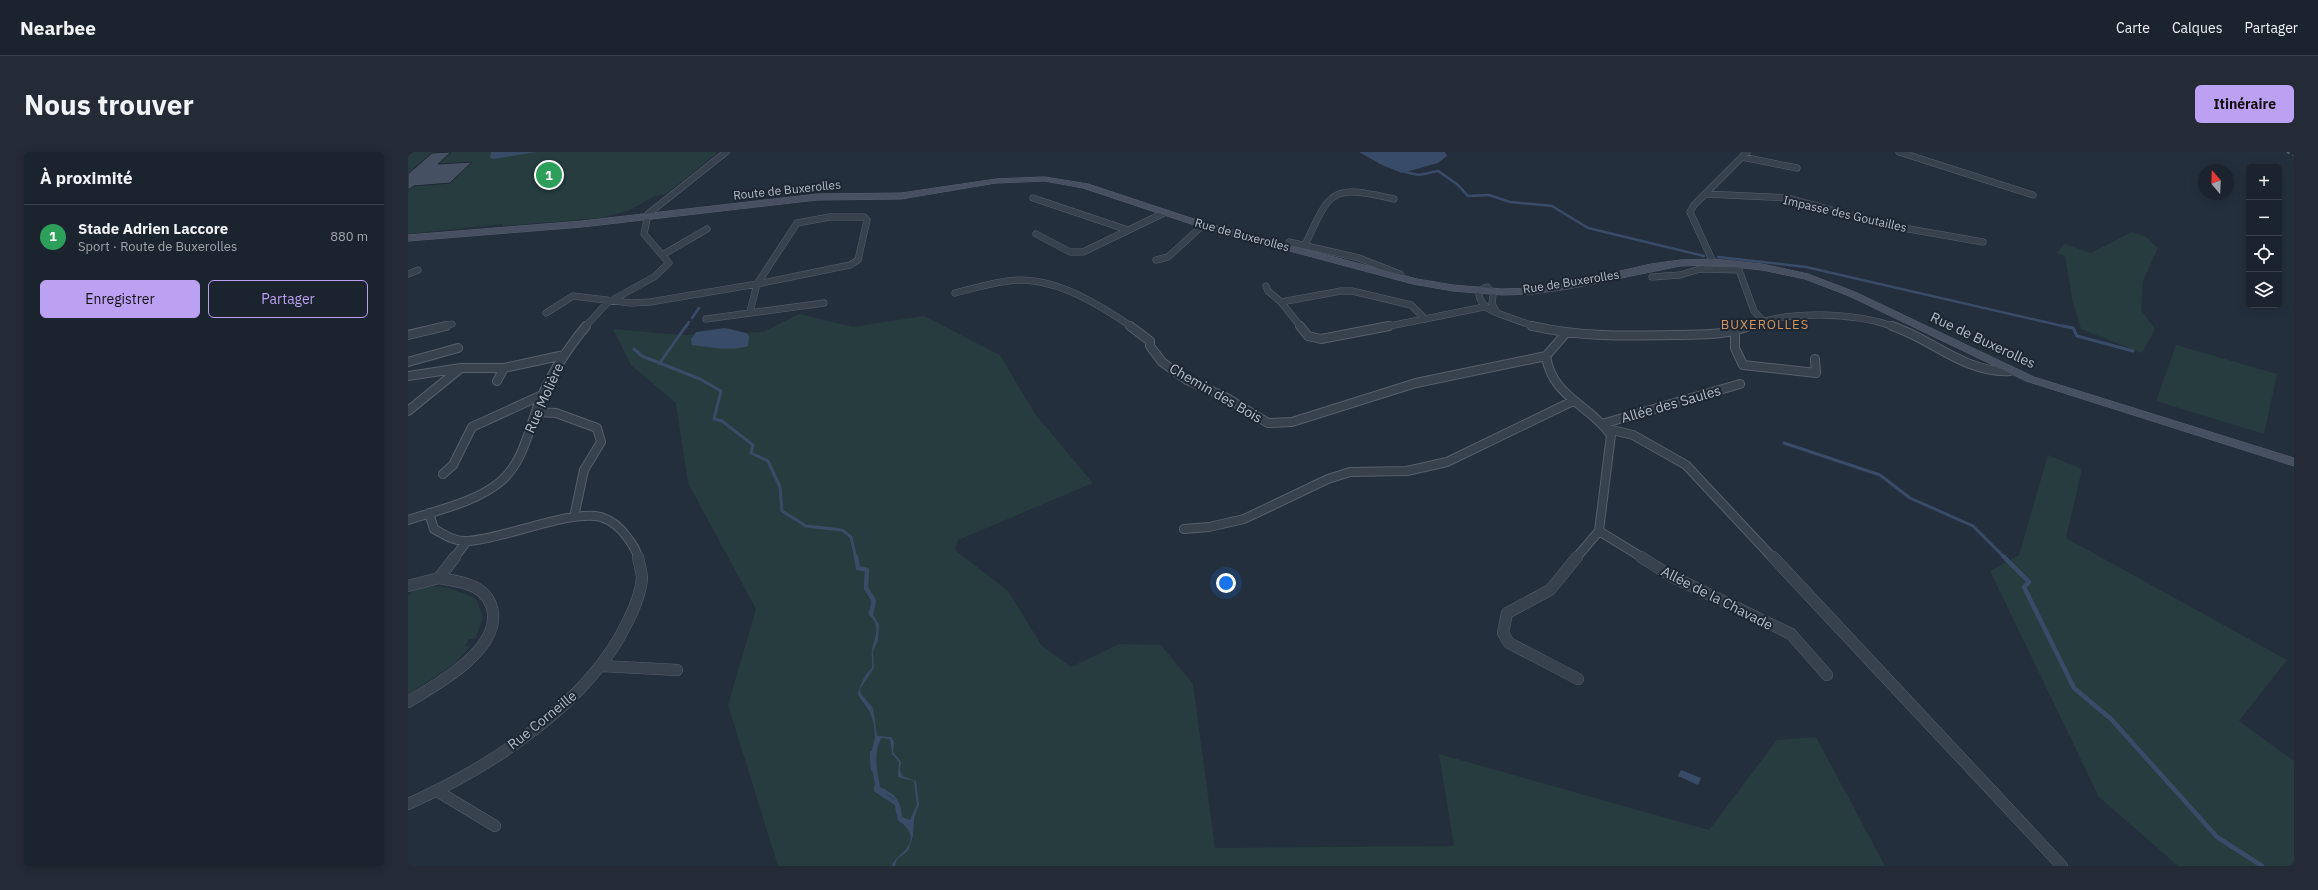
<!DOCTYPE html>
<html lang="fr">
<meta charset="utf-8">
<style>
:root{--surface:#1b232e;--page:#242b36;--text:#f1f3f6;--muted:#a0a4aa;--line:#39404a;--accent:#bca0f2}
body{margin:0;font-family:"IBM Plex Sans",sans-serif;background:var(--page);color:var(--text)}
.controls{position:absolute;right:12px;top:12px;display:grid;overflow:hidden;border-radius:6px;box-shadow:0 2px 10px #0003}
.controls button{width:36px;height:36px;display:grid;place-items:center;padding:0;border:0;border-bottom:1px solid var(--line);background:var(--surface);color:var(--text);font:20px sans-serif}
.compass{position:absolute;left:1790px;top:12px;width:36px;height:36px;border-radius:50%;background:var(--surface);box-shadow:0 2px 10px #0003;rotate:341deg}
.you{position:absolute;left:818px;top:431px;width:14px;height:14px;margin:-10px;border:3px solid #fff;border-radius:50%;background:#1a73e8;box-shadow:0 0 0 6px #1a73e833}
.badge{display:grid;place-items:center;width:26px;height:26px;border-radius:50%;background:var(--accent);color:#fff;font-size:13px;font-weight:700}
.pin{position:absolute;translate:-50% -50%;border:2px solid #fff;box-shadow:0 1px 4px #0006}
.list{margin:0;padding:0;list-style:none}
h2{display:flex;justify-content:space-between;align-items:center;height:52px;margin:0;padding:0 16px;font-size:17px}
h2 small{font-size:13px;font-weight:400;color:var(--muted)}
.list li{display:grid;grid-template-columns:26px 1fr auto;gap:12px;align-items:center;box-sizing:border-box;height:64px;padding:0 16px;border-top:1px solid var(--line)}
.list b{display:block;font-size:15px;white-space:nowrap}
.list p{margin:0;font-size:13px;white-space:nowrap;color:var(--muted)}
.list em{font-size:13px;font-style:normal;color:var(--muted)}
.actions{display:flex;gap:8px;padding:12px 16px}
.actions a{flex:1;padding:9px 0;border:1px solid var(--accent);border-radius:6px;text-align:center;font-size:14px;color:var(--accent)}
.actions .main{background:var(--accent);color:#111}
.icon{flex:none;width:22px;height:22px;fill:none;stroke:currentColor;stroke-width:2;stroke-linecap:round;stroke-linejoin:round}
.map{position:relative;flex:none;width:1886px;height:714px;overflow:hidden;border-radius:6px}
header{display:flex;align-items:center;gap:24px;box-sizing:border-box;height:56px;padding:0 20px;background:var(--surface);border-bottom:1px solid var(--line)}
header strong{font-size:19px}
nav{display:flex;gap:22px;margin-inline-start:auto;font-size:14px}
.intro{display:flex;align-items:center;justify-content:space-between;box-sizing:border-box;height:96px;padding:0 24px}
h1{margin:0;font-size:28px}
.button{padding:10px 18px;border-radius:6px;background:var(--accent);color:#111;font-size:14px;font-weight:700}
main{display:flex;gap:24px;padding:0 24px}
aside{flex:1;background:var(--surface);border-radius:6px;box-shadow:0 2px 10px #0003}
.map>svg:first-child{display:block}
.green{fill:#263c3f}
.water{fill:#394c67;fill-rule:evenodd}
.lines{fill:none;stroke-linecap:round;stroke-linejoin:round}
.stream-far2{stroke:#394c67;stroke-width:2.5}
.stream-far1{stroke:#394c67;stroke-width:3}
.stream{stroke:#394c67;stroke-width:4.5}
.building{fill:#455162;stroke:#1f2835}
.street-far2-casing{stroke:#565f6c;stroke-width:7}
.street-far1-casing{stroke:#565f6c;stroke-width:10}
.street-casing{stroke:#565f6c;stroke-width:12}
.secondary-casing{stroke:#565f6c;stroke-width:1}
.street-far2{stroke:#38414e;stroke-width:6}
.street-far1{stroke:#38414e;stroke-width:8}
.street{stroke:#38414e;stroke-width:11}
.secondary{fill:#465061;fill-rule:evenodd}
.rail{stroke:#5a6575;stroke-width:2;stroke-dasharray:3 3;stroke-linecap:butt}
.labels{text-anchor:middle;stroke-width:4;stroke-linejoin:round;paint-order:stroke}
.far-street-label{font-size:12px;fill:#b4bcc9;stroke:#1d2633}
.far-neighbourhood-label{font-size:13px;letter-spacing:1px;fill:#d59563;stroke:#1d2633}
.street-label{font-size:14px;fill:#b4bcc9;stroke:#1d2633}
</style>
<header>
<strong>Nearbee</strong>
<nav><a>Carte</a><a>Calques</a><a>Partager</a></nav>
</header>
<div class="intro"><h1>Nous trouver</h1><a class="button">Itinéraire</a></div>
<main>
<aside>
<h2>À proximité<small></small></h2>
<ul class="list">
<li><span class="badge" style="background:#2e9e5b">1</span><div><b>Stade Adrien Laccore</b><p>Sport · Route de Buxerolles</p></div><em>880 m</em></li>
</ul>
<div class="actions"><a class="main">Enregistrer</a><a>Partager</a></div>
</aside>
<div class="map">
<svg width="1886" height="714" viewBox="0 0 1886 714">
<rect width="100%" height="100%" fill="#242f3e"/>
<!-- green -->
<path class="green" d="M5,0H308V2L258,42L247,44L222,58L193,66L95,74L94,72L0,82V4Z
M1724,80L1738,85L1750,96L1735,129L1733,158L1747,177L1734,201L1673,177L1664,147L1657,104L1649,101L1656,92L1683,101Z
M391,162L445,175L516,164L592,203L627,262L685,331L550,388L547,398L600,439L634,494L663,515L711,492L753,493L785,532L807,696L1046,694L1031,602L1301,678L1369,588L1408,585L1477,714H370L320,553L348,457L280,331L268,251L223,213L205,177L274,183L355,180Z
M1768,193L1869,222L1856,282L1748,249Z
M1640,303L1674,317L1658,386L1879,508L1831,569L1886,609V714H1770L1691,645L1582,419L1611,403Z
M17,434C37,434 51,438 69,448L75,466L67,487H61L57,494H62L46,512L0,543V444L3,441L4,437Z"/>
<!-- water -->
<path class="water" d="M83,0H128L86,7L82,6Z
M951,0H1037L1039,4L1030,11L994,21L974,13Z
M317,176L338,181L341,184L340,194C321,200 304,195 284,193L283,187L288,180Z
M462,458H466L465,463L471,473L470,488L465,499L466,516L452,537L453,542L465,556L469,584L483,585L486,590L485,600L493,610L492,618L494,624L508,629L511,653L506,666L505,684L500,699L489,707L487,714H484C487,705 493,704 498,697C508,685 501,676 490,668C485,647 495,648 468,638L462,605L467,586L466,573L462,560L450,543C451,535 457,521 464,516C465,510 463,505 464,499C465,488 475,474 461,463ZM473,586L482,587L484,602L491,610L490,625L506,629L509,653L502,668L494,665C493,648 487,642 472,635C469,616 465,606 473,586Z
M1273,618L1293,626L1290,633L1270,624Z"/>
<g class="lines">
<!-- stream-far2 -->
<path class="stream-far2" d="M996,17L997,20L1011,23L1030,19L1049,32L1060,44L1081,43L1102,50L1144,54L1180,76L1296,104
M1310,105L1398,115L1659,175
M284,166L291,156
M278,175L281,170"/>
<!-- stream-far1 -->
<path class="stream-far1" d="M1655,174L1665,176L1669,184L1725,199
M226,197L234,204L292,227L313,239L306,267L314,269L345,293L343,301L360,309L372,335L374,359L398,374L434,378L443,385L448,406
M251,212L278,174
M1376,291L1472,323L1502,346L1565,374L1597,406"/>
<!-- stream -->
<path class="stream" d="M448,405L450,416L459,418L458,436L466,449L463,461
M1596,405L1621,430L1616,435L1666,536L1703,567L1809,685L1854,714
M464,601L465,617
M468,635V638L489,652L490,659"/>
</g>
<!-- building -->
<path class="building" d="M43,0L30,12L64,10L42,31L6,34L0,38V22L24,1Z"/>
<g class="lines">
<defs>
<path id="street-far2" d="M1491,0L1625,43
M1334,5L1389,16
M1298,42L1380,46L1478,73L1575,90
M625,46L720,78
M422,65H456L459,68L450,108L442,113L349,132L389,71Z
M628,82L662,100H675L756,61
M881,90L951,106L992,122
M897,93C923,36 924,33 986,47
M256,102L299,77
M748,108L760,105L795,73
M1305,110L1282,60L1286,53L1339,0
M0,122L10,118
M1244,125L1272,123L1292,117L1331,118L1346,159L1355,169
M858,134L860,139L873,150
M1079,135L1085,142L1084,152L1089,161C1079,157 1070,151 1071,139Z
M547,141C568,136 592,128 614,128C653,129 692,153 724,175
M342,160L349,132
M138,161L165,144L223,151L242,150L349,132
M1089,161L1128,175
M298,167L416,151
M1017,167L1076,155
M34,175L44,172
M177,175L199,151L246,125L261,111L236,82L240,62L318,0
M893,175L873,150L933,139H944L1003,153L1017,167
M976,175L1017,167
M1338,175C1380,158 1445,160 1487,175"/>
<path id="street-far1" d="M722,174L742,189V194L754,210L779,228L819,246L860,271L884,270L1008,231L1138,204
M892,174L900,184L913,187L981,174
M1124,174C1171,185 1218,184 1266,183C1292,182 1316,184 1341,174
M1484,174C1524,187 1558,222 1602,219
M1327,180V196L1335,213L1408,221L1407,207
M1158,181L1138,204C1144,245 1181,252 1203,283L1191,379L1168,406
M0,183L38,174
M0,210L50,196
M0,224L53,216H96
M89,229L96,216L156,203
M0,259L53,216
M128,260L148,261L189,276L193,290L176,318L166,365
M1194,272L1332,232
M1200,277L1225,283L1278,313L1365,406
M35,322L45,313L64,275L134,243
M21,361L26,377C37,383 47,390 60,389C96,387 163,357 193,365C205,369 212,375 219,385C224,392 229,398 230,406
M0,368C30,358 68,350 92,330C117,309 121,274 133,246C144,220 160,196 178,174
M776,377L801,375L836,367L920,327L942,320L999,319L1039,310L1165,249
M1191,379L1235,406
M46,406L59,389"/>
<path id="street" d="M1169,405L1142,438L1099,461L1095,481L1101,491L1170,527
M1233,405L1263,424L1383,482L1419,523
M1365,405L1654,714
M0,434L31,426
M194,514L269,518
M0,550C28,533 89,500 85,461C81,433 55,430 31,426L47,405
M29,639L87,674
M0,652C81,616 181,552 220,469C226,457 233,441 234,426C234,420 231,412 230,405"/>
<path id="secondary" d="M637,25L680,32L798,71L1009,127L1045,133L1094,137L1124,136L1160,131L1243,112L1272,108L1305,107L1354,112L1400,122L1447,140L1626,225L1886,306V314L1618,229L1441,144L1397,127L1354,118L1305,113L1272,114L1160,137L1124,142L1094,143L1045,139L1005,132L792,75L675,36L637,29L588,31L493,47L409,48L174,75L0,89V83L174,69L409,42L493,41L588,27Z"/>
</defs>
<!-- street-far2 casing -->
<use href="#street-far2" class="street-far2-casing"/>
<!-- street-far1 casing -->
<use href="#street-far1" class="street-far1-casing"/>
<!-- street casing -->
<use href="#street" class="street-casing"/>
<!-- secondary casing -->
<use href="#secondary" class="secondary-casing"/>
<!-- street-far2 -->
<use href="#street-far2" class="street-far2"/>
<!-- street-far1 -->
<use href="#street-far1" class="street-far1"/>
<!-- street -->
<use href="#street" class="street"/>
<!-- secondary -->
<use href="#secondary" class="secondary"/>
<!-- rail -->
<path class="rail" d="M1879,0L1886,3"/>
</g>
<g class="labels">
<!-- far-street labels -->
<g class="far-street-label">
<text transform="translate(379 38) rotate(-6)" y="4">Route de Buxerolles</text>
<text transform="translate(1437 62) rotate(13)" y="4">Impasse des Goutailles</text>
<text transform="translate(834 83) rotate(15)" y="4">Rue de Buxerolles</text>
<text transform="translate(1163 130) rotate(-9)" y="4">Rue de Buxerolles</text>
</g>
<!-- far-neighbourhood labels -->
<g class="far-neighbourhood-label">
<text x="1357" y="177">BUXEROLLES</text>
</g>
<!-- street labels -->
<g class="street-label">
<text transform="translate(1575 188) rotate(25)" y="5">Rue de Buxerolles</text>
<text transform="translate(808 241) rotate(30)" y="5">Chemin des Bois</text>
<text transform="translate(136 246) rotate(-66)" y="5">Rue Molière</text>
<text transform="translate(1263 252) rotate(-16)" y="5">Allée des Saules</text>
<text transform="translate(1309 446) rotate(27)" y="5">Allée de la Chavade</text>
<text transform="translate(134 568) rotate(-39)" y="5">Rue Corneille</text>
</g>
</g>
</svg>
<div class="controls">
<button>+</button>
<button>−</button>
<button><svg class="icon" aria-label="locate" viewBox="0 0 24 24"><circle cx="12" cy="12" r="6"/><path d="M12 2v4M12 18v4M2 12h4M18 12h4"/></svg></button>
<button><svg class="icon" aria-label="layers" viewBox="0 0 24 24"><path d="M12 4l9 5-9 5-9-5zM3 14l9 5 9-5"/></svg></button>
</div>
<svg class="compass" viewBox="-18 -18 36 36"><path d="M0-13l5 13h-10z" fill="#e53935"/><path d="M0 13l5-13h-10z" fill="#a0a4aa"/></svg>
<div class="you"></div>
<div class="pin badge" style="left:141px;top:23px;background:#2e9e5b">1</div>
</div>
</main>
